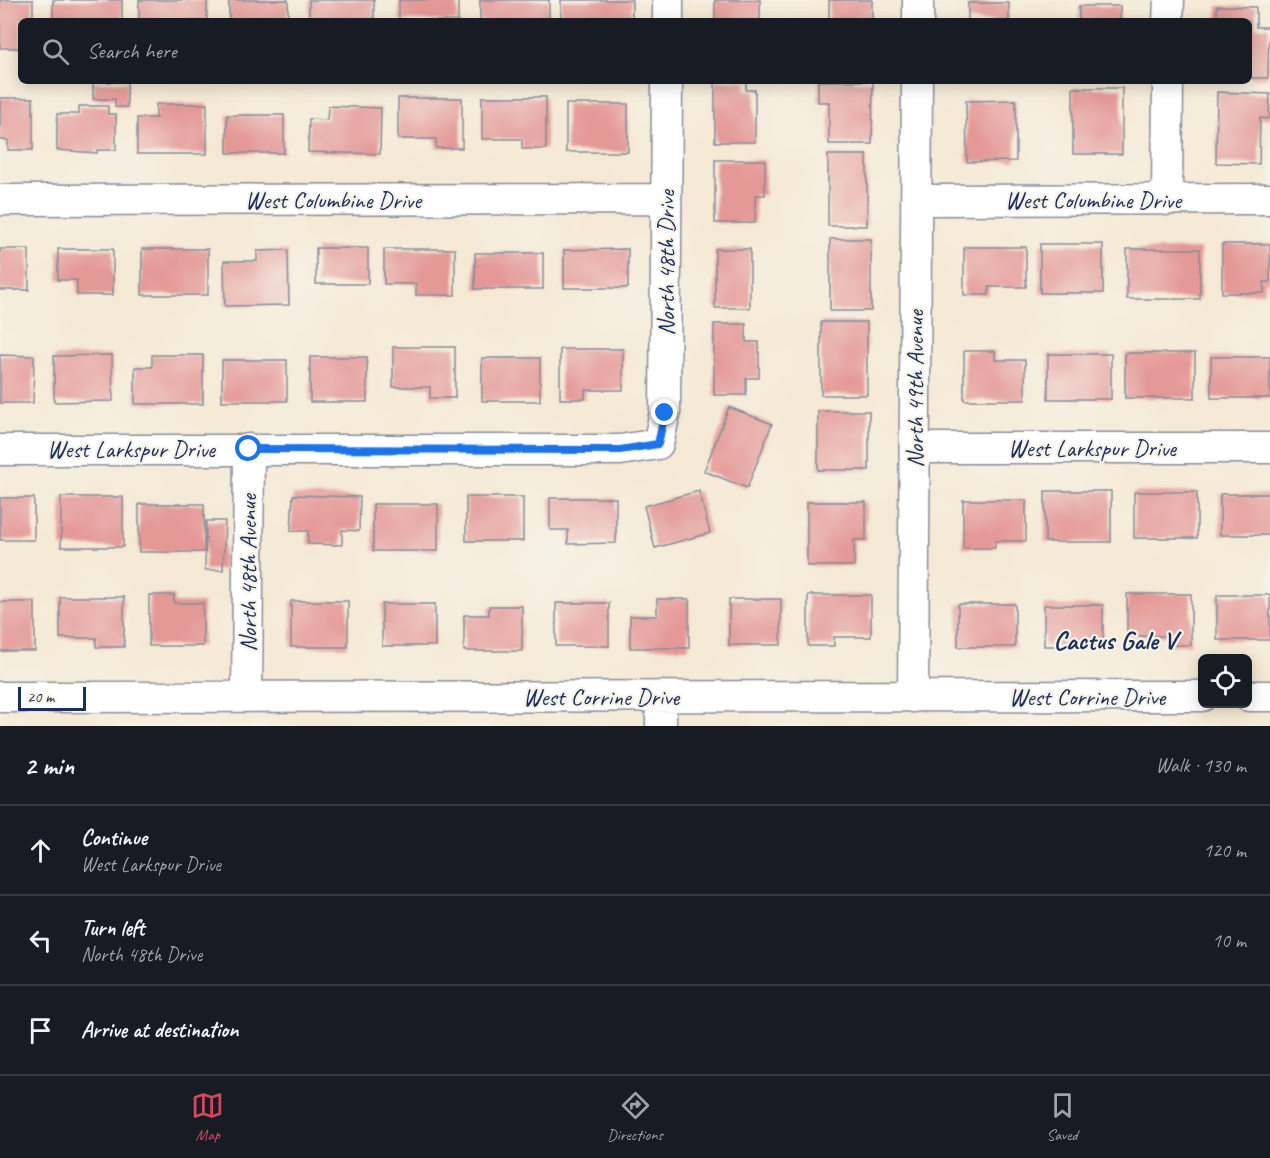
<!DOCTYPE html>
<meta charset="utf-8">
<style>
:root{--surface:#171b24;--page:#242831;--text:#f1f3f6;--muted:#9ea1a6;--line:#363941;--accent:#d1495b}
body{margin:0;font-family:Caveat,sans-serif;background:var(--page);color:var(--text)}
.controls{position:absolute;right:18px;bottom:18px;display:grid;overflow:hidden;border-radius:9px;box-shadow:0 3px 15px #0003}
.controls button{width:54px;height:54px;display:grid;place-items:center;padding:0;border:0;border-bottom:2px solid var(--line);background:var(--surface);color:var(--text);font:30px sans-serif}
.scale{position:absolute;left:18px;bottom:15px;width:68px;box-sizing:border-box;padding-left:6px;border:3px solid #1b2f5e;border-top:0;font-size:16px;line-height:21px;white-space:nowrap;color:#1b2f5e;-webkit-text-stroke:4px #f7f3e8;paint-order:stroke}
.stop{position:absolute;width:18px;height:18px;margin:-14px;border:4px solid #1a73e8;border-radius:50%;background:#fff}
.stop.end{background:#1a73e8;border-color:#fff;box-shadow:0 2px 6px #0008}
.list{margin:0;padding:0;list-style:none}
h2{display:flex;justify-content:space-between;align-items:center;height:78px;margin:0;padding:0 24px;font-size:26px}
h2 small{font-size:20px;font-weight:400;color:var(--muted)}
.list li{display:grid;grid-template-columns:39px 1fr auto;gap:18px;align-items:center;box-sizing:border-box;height:90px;padding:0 24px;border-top:2px solid var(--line)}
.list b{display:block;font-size:22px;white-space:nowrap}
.list p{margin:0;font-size:20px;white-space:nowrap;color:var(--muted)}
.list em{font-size:20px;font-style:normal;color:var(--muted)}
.icon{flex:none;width:33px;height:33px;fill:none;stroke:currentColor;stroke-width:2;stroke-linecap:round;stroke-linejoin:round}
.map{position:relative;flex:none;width:1270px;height:726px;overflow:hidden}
.search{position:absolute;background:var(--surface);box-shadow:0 3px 15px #0003;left:18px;right:18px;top:18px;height:66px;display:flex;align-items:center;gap:15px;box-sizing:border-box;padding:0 21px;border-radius:9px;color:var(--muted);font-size:22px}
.sheet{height:348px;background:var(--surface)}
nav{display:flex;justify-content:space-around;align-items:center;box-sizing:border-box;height:84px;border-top:2px solid var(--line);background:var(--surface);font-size:16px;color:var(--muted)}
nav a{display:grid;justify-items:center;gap:3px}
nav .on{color:var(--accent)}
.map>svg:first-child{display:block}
.building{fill:#e49997}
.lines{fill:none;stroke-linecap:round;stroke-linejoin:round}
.minor-casing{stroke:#888c99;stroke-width:33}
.minor{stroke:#fff;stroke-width:30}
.route{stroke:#1a73e8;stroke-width:8}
.labels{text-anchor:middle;stroke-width:4.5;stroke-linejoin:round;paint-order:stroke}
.street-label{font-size:24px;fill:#1b2f5e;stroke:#f7f3e8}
.neighbourhood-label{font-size:26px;font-weight:bold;fill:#1b2f5e;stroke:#f7f3e8}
</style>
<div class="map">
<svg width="1270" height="726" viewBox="0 0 1270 726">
<rect width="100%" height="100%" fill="#f7f3e8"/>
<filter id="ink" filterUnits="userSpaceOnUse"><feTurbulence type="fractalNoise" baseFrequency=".0167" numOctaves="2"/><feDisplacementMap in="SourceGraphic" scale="12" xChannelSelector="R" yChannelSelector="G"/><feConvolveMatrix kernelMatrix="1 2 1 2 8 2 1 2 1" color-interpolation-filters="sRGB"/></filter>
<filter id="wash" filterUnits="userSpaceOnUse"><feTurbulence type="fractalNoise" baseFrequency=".008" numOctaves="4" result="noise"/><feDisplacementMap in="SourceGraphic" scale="24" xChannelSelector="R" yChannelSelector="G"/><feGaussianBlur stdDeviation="1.35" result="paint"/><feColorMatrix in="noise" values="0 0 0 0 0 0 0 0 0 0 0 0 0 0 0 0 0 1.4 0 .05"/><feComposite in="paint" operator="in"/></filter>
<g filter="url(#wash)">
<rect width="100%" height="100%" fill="#f4e9d4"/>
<g id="blocks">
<!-- building -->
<path class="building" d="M0,0H33V21H21V48H0Z
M53,0H122V21H53Z
M139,0H207V21H139Z
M229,0H288V21H229Z
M309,0H374V21H309Z
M399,0H458V21H399Z
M480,0H549V21H480Z
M561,0H632V21H561Z
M715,0H760V21H715Z
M829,0H872V21H829Z
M968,3H1009V21H968Z
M1079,6H1120V21H1079Z
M1217,6L1256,7V27H1269L1268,78H1249V21H1217Z
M715,81H746V90H755V142H715Z
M818,81H873L872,144H829V102H818Z
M93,82H127V107H115V99H93Z
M1073,88H1122V154H1073Z
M1217,92L1270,94L1269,119L1260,118L1259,164L1216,163Z
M482,97H546V149H522V139H482Z
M0,98H33V150H8V140H0Z
M398,98H462V148H436V139H398Z
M1016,100V161L967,162L966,101Z
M156,104H207V154H137V118H156Z
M566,104H628V152H566Z
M79,106H108V114H116V150H97V153L57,150V114H79Z
M328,106L381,108L380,154L308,152L309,119L327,120Z
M227,115H284V153H227Z
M828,155H867V226H828Z
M715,160H765V195H755V223H715Z
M830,239H871V311H830Z
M1040,244H1103V293H1040Z
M1222,244H1270V282H1264V293H1222Z
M964,247H1026V287H989V295H964Z
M316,248H368V284H316Z
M0,249H29V290H0Z
M58,249H113V295H77V280H58Z
M142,249H208V295H142Z
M384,249H455V295H416V284H384Z
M628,249V288H564V250Z
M715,249H750V308H715Z
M1127,249H1200V299H1127Z
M288,250L289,305L225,306L224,261H257V251Z
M475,253H543V289H475Z
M821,322H867V395H821Z
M714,324H746V342H759V378H746V395H714Z
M393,347H455V398H430V387H393Z
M560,349H623V390H585V399H560Z
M964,351H995V360H1025V400H964Z
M1125,353H1195V398H1125Z
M1048,354H1111V399H1048Z
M0,355L34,356L33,403H0Z
M112,355L113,401L54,402V356Z
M152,355H203V404H135V367H152Z
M310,357H367V402H310Z
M1211,357H1270V398H1211Z
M482,358H540V401H482Z
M222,360H287V401H222Z
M729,407L772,424L747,488L704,471Z
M818,411H869V470H818Z
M699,491L710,533L655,548L644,506Z
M1045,491H1111V542H1045Z
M1134,492H1197V538H1134Z
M1220,494H1270V535H1220Z
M293,495L360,497L359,531L342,530V545L308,544V531H291Z
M61,497H123V547H61Z
M466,497H523V541H466Z
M0,498H34V540H0Z
M550,498H616V543L568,544V530H550Z
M963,500H1026V541H995V548H963Z
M807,502H866V540H854V566H807Z
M139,504H204V552H139Z
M373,504H438V551H373Z
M206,521H225L223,570H205Z
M1127,594H1191V645H1168V636H1127Z
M149,595H174V603H203V646H149Z
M808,595H871V637H834V646H808Z
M1217,595H1270V640H1217Z
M60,597H124V647H96V638H60Z
M657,599H689V648H630V616H657Z
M729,599H781V645H729Z
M291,601H348V647H291Z
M0,602H35V651H0Z
M556,603H609V646H556Z
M382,604H435V646H382Z
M958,604H1015V647H958Z
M1044,605H1103V646H1044Z
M489,606H522V651H464V615H489Z"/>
</g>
</g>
<g filter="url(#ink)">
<use href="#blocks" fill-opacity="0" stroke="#888c99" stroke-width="1.5"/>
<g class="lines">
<defs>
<path id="minor" d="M668,21V0
M918,21V0
M1168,21L1169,0
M0,200L666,199
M916,200L1270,199
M1167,200L1168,81
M915,448H1270
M0,450H620L658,444L665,413L667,81
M1248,696H1270
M0,697L1202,696
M247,697L249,449
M913,697L917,81
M661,726V696"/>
</defs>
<!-- minor casing -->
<use href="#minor" class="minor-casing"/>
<!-- minor -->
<use href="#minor" class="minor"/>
</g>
</g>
<g class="lines" filter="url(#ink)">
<!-- route -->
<path class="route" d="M249,449L620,450L658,444L665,413"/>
</g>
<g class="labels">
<!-- street labels -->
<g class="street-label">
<text x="333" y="208">West Columbine Drive</text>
<text x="1093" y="208">West Columbine Drive</text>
<text transform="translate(666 263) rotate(-90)" y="8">North 48th Drive</text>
<text transform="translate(915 389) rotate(-90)" y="8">North 49th Avenue</text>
<text x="1092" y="456">West Larkspur Drive</text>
<text x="131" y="457">West Larkspur Drive</text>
<text transform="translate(248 573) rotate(-90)" y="8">North 48th Avenue</text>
<text x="601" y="705">West Corrine Drive</text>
<text x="1087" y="705">West Corrine Drive</text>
</g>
<!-- neighbourhood labels -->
<g class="neighbourhood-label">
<text x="1115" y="649">Cactus Gale V</text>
</g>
</g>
</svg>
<div class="controls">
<button><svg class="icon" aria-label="locate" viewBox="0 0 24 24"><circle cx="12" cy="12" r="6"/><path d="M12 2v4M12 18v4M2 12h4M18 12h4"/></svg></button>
</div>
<div class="scale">20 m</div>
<div class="stop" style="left:249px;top:449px"></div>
<div class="stop end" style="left:665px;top:413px"></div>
<div class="search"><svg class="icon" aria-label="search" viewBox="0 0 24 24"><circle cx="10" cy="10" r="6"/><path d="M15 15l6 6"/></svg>Search here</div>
</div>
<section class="sheet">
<h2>2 min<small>Walk · 130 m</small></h2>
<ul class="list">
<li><svg class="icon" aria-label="ahead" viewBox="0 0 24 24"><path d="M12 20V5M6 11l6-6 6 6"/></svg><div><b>Continue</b><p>West Larkspur Drive</p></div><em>120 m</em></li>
<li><svg class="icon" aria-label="left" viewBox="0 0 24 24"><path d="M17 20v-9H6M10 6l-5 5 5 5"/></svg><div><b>Turn left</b><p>North 48th Drive</p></div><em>10 m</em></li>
<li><svg class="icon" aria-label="arrive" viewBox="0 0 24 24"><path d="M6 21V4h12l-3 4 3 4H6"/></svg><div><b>Arrive at destination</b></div></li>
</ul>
</section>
<nav>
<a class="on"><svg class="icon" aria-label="map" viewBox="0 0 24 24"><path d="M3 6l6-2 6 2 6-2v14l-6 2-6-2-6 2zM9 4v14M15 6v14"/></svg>Map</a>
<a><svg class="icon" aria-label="directions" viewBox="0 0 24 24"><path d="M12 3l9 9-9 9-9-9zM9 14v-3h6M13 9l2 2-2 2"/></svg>Directions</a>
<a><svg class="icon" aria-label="saved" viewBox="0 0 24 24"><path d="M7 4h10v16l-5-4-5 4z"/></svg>Saved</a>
</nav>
